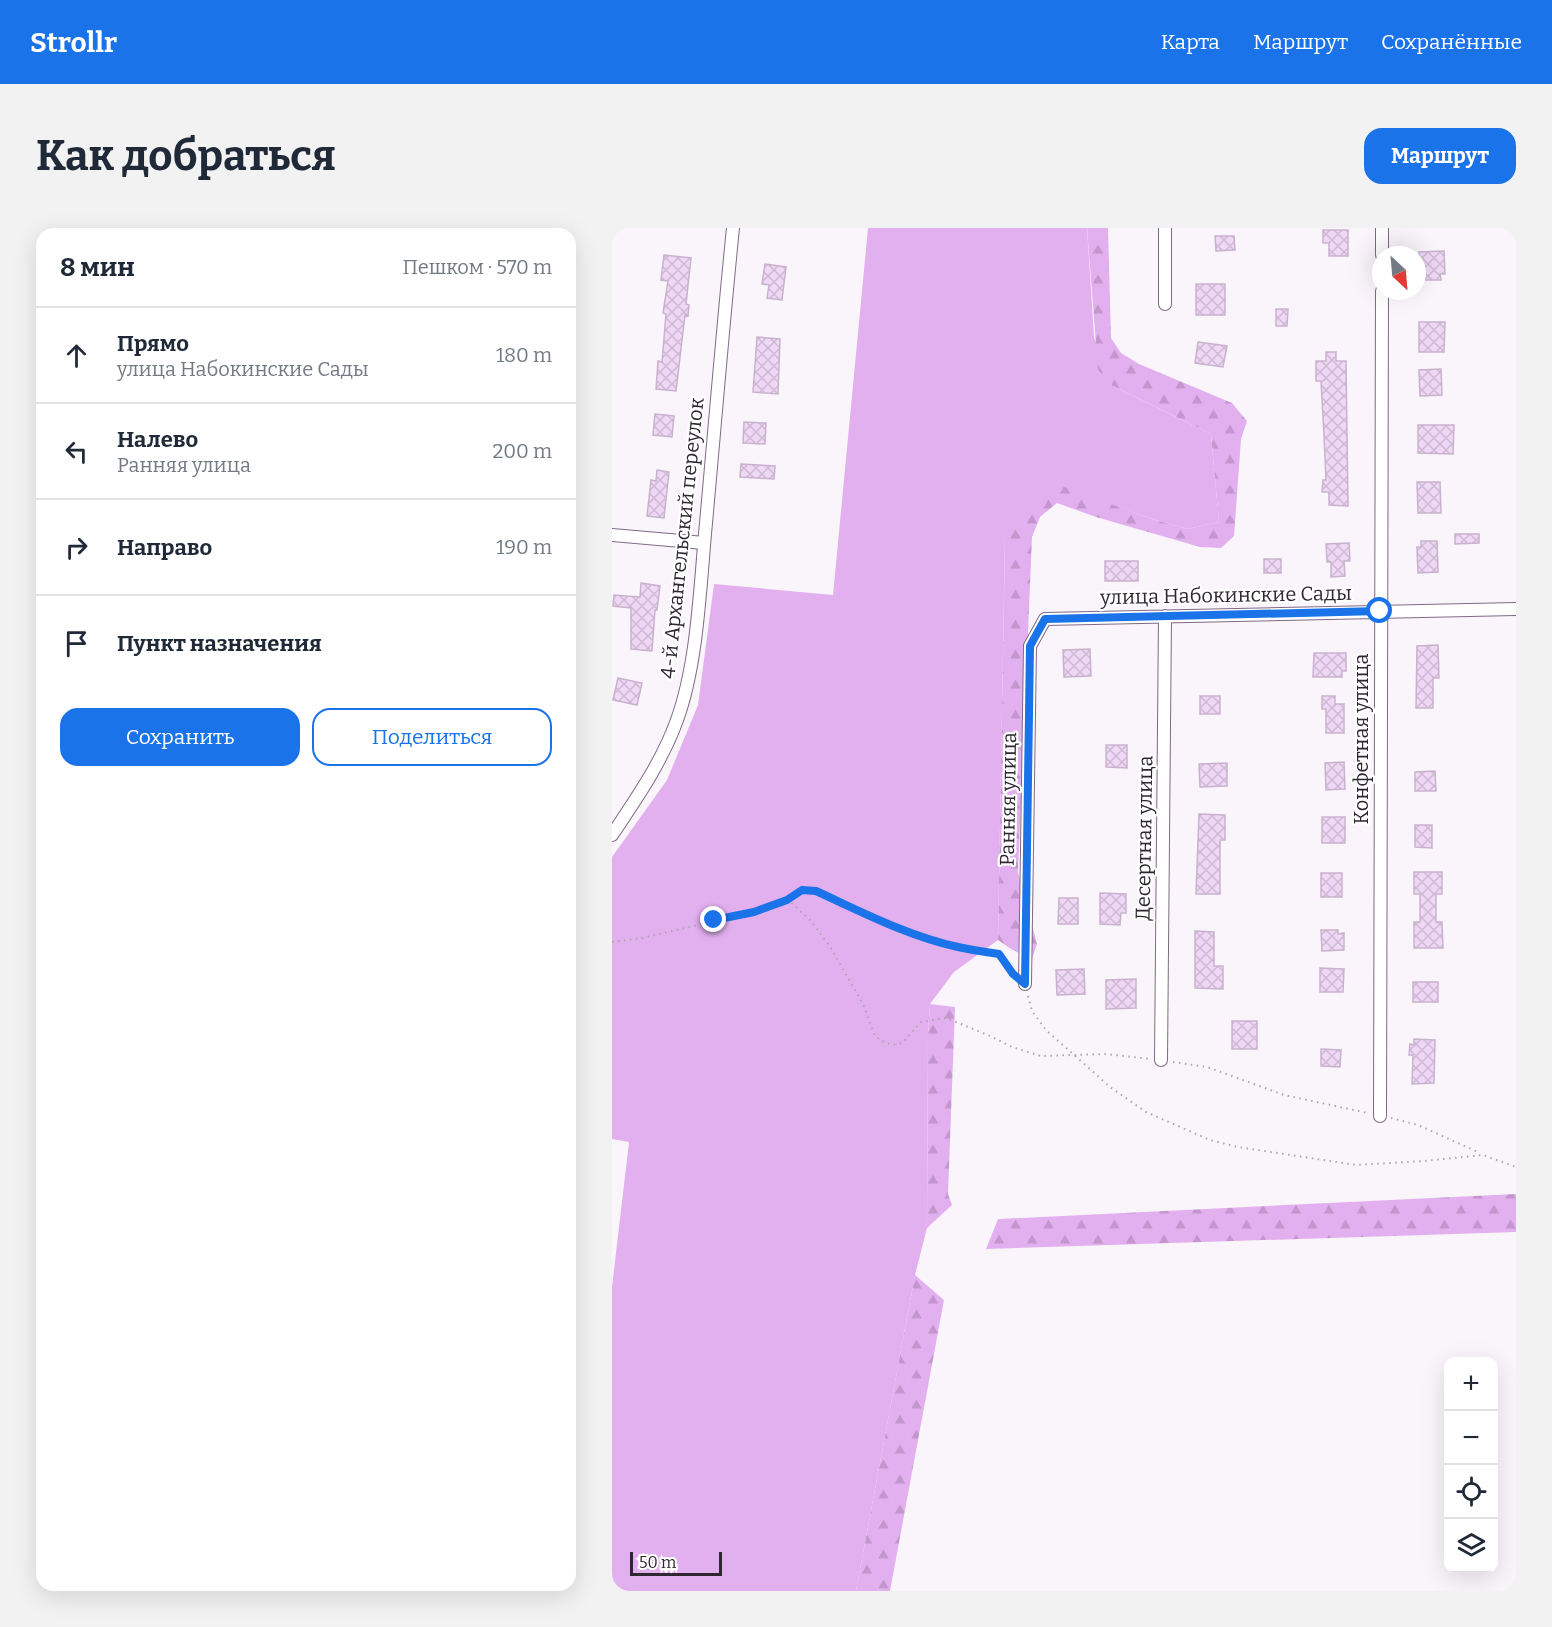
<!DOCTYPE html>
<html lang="ru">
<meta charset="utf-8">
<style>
:root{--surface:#fff;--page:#f2f2f3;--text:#1f2937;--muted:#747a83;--line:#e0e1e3;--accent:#1a73e8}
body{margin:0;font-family:Bitter,serif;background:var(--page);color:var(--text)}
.controls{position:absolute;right:18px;bottom:18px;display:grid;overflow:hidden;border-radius:12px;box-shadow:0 6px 24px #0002}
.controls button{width:54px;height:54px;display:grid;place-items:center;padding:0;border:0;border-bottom:2px solid var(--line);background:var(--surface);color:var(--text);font:30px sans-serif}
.compass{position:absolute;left:760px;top:18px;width:54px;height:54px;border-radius:50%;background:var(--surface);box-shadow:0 6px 24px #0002;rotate:154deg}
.scale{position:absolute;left:18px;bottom:15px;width:92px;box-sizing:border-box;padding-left:6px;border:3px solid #2e2631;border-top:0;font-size:16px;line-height:21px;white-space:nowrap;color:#2e2631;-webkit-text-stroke:4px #fff;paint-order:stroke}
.stop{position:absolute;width:18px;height:18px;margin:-14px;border:4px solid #1a73e8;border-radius:50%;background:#fff}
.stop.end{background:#1a73e8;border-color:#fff;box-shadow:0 2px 6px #0008}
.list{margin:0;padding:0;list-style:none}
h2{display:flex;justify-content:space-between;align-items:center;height:78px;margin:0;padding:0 24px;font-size:26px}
h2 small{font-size:20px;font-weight:400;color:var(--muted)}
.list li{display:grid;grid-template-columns:39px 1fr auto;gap:18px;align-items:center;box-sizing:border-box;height:96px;padding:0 24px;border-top:2px solid var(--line)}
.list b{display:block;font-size:22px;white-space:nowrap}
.list p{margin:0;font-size:20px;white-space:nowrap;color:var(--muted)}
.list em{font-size:20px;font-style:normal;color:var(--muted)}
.actions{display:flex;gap:12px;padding:18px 24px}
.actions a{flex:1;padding:14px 0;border:2px solid var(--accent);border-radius:18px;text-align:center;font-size:21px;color:var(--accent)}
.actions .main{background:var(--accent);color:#fff}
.icon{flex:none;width:33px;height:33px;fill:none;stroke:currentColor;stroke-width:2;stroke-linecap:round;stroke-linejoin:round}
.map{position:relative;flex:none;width:904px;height:1363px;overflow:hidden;border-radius:18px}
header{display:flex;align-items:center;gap:36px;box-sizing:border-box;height:84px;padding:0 30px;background:var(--accent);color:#fff}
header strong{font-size:28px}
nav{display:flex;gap:33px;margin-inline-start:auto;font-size:21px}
.intro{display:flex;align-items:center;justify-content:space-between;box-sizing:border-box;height:144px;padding:0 36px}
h1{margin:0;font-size:42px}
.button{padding:15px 27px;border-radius:18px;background:var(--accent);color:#fff;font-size:21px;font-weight:700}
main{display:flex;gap:36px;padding:0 36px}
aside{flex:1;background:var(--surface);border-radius:18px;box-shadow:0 6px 24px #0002}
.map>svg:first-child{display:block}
.grass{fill:#e3b0ef}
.forest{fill:url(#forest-firs)}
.building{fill:url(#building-cross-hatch);stroke:#c9b2ce;stroke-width:1.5}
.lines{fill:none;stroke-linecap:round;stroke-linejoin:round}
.minor-casing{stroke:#7f6a84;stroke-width:14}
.path{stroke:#aca5ad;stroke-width:2;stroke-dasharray:1.5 4.5;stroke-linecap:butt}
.minor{stroke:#fff;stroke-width:12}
.route{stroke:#1a73e8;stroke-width:8}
.labels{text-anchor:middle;stroke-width:4.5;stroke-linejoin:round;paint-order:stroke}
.street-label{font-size:20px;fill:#2e2631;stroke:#fff}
</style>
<header>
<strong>Strollr</strong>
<nav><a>Карта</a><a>Маршрут</a><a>Сохранённые</a></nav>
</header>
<div class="intro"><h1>Как добраться</h1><a class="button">Маршрут</a></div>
<main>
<aside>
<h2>8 мин<small>Пешком · 570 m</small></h2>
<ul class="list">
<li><svg class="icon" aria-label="ahead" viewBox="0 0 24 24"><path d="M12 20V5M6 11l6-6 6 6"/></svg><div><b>Прямо</b><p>улица Набокинские Сады</p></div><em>180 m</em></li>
<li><svg class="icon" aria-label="left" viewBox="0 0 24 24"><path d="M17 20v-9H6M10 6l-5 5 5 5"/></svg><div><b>Налево</b><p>Ранняя улица</p></div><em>200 m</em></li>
<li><svg class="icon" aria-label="right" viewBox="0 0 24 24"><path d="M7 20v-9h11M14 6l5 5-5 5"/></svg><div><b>Направо</b></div><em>190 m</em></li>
<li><svg class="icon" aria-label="arrive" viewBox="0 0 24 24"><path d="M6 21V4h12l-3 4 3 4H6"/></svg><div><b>Пункт назначения</b></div></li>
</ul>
<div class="actions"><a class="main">Сохранить</a><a>Поделиться</a></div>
</aside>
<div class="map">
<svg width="904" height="1363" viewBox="0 0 904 1363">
<defs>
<pattern id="forest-firs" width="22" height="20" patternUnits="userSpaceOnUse" patternTransform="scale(1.5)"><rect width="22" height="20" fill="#e3b0ef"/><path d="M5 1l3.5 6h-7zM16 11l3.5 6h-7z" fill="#c397cd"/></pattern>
<pattern id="building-cross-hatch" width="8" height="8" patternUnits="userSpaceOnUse" patternTransform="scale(1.5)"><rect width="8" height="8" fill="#efd8f5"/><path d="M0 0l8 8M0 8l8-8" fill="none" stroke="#cdb9d2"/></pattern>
</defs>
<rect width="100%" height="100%" fill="#faf5fb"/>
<!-- grass -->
<path class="grass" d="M256,0H475L482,109L501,158L599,206L607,294L576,301L540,291L439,255L393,311L386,712L342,744L318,776L316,806L315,1000L303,1047L244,1363H0V1059L17,914L0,911V629L55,552L86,477L102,356L221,367Z"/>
<!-- forest -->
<path class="forest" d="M475,0H496L499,110L509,125L527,136L620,175L635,193L629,211L622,308L609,320L588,319L484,289L445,275L428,289L420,309L406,644L425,716L420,731L399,721L386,712L393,311L414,276L439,254L540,291L576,301L607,294L599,206L501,158L486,142Z
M318,776L343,779L336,966L340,977L315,1000L316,806Z
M904,966V1004L374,1021L386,991Z
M303,1047L332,1072L278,1363H244Z"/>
<!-- building -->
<path class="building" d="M711,2H736V28H717V15H711Z
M603,8H622L623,22L604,23Z
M832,23L833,46H828L829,52H812V47H808L807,24Z
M52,27L79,30L74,76L77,77L76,88L73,87L64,163L44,161L46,133L50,134L54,86L51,85L56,53L49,52Z
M153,36L174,39L170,72L155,70L157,57L150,56Z
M584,56H613V87H584Z
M664,81H676L675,98H664Z
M807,94H833L832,124H807Z
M145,109L168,111L166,166L141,164Z
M586,114L615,118L611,139L583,135Z
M714,124H724V133H734L736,278L717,277V264H710L711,252H714L712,207L709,153H704V133H714Z
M829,141L830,167L808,168L807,142Z
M43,186L62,188L60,209L41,207Z
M132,194L154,195L153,216L131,215Z
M806,197H842L841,226L806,225Z
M129,236L163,238L162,251L128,249Z
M45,242L57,244L52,290L35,288L39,252L44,253Z
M805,254H828L829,285H806Z
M843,306H867V315L843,316Z
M809,313H825L826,344L806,345L805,319H809Z
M737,315L738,333H732L733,348L719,349V334H715L714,316Z
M652,331H669V345H652Z
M493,333H526V353H493Z
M29,355L48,358L45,382H43L40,423L19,421V380L1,378L2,367L28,369Z
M826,417L827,450H821V480H804L805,418Z
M478,421L479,448L452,449L451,422Z
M702,425H734V443H730V449H701Z
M6,450L30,455L25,477L1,472Z
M588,468H608V486H588Z
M710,468H723V476H732V505H714V481H710Z
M494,517H515V540L494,539Z
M732,534L733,561L714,562L713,535Z
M615,535V558L588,559L587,536Z
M823,543L824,563H803V544Z
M587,586L613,587V612H608V666H584Z
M710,589H733V615H710Z
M803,597H820V620L803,619Z
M802,644H830V666H824V694H830L831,720H802V694H808V666H802Z
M709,645H730V669H709Z
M488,665L514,666V685H509L508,697L488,696Z
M447,670H466V696H446Z
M709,702H726V706L732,705V722L710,723Z
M583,703L602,704V738H611V761L583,760Z
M708,740L732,741L731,764H708Z
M472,741L473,766L445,767L444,742Z
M524,751V780L494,781V752Z
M801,754H826V774H801Z
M620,793H645V821H620Z
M802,811L823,812L822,855L800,856L801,827H797L798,816L802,817Z
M709,821L729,822L728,839L709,838Z"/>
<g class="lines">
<defs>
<path id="minor" d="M553,0V76
M770,27V0
M0,307L92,315
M0,607C24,571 50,534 65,492C86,434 88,357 94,295C103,196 111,98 121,0
M413,756L418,418L433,391L904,381
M549,832L553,388
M768,888L770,63"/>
</defs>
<!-- minor casing -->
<use href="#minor" class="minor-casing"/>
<!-- path -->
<path class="path" d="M175,671L199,693L219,720L251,776L263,808L270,813L280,817L290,815L309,794L334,790L376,807L400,819L429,828L494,826L538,831
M0,714L30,710L142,684L175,671L190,662L205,663C242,680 279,700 319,712C342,719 364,722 387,726L400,745
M416,768L420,783L434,802L498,859L534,884L598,912L626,919L744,937L812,933L871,927L904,939
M561,834L595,839L672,867L756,885
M779,890L806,897L868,925"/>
<!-- minor -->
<use href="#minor" class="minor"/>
</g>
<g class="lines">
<!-- route -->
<path class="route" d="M102,692L142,684L175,672L190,662L204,663C250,684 296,708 346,719C359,722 373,724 387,726L401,746L413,756L418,418L433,391L768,383"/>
</g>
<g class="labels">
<!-- street labels -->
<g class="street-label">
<text transform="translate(70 310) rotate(-84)" y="7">4-й Архангельский переулок</text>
<text transform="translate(614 367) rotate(-1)" y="7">улица Набокинские Сады</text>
<text transform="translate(749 511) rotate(-90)" y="7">Конфетная улица</text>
<text transform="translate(396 571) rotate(-89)" y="7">Ранняя улица</text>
<text transform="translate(532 610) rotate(-89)" y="7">Десертная улица</text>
</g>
</g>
</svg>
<div class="controls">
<button>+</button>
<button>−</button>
<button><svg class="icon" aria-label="locate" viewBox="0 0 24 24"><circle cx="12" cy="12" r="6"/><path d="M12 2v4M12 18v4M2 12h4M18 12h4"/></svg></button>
<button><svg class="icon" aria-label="layers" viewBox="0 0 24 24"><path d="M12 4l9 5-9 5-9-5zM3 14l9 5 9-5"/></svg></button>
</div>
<svg class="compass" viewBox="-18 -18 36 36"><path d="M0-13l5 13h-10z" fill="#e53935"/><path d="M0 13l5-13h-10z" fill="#747a83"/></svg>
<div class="scale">50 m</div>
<div class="stop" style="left:768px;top:383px"></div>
<div class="stop end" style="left:102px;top:692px"></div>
</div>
</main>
